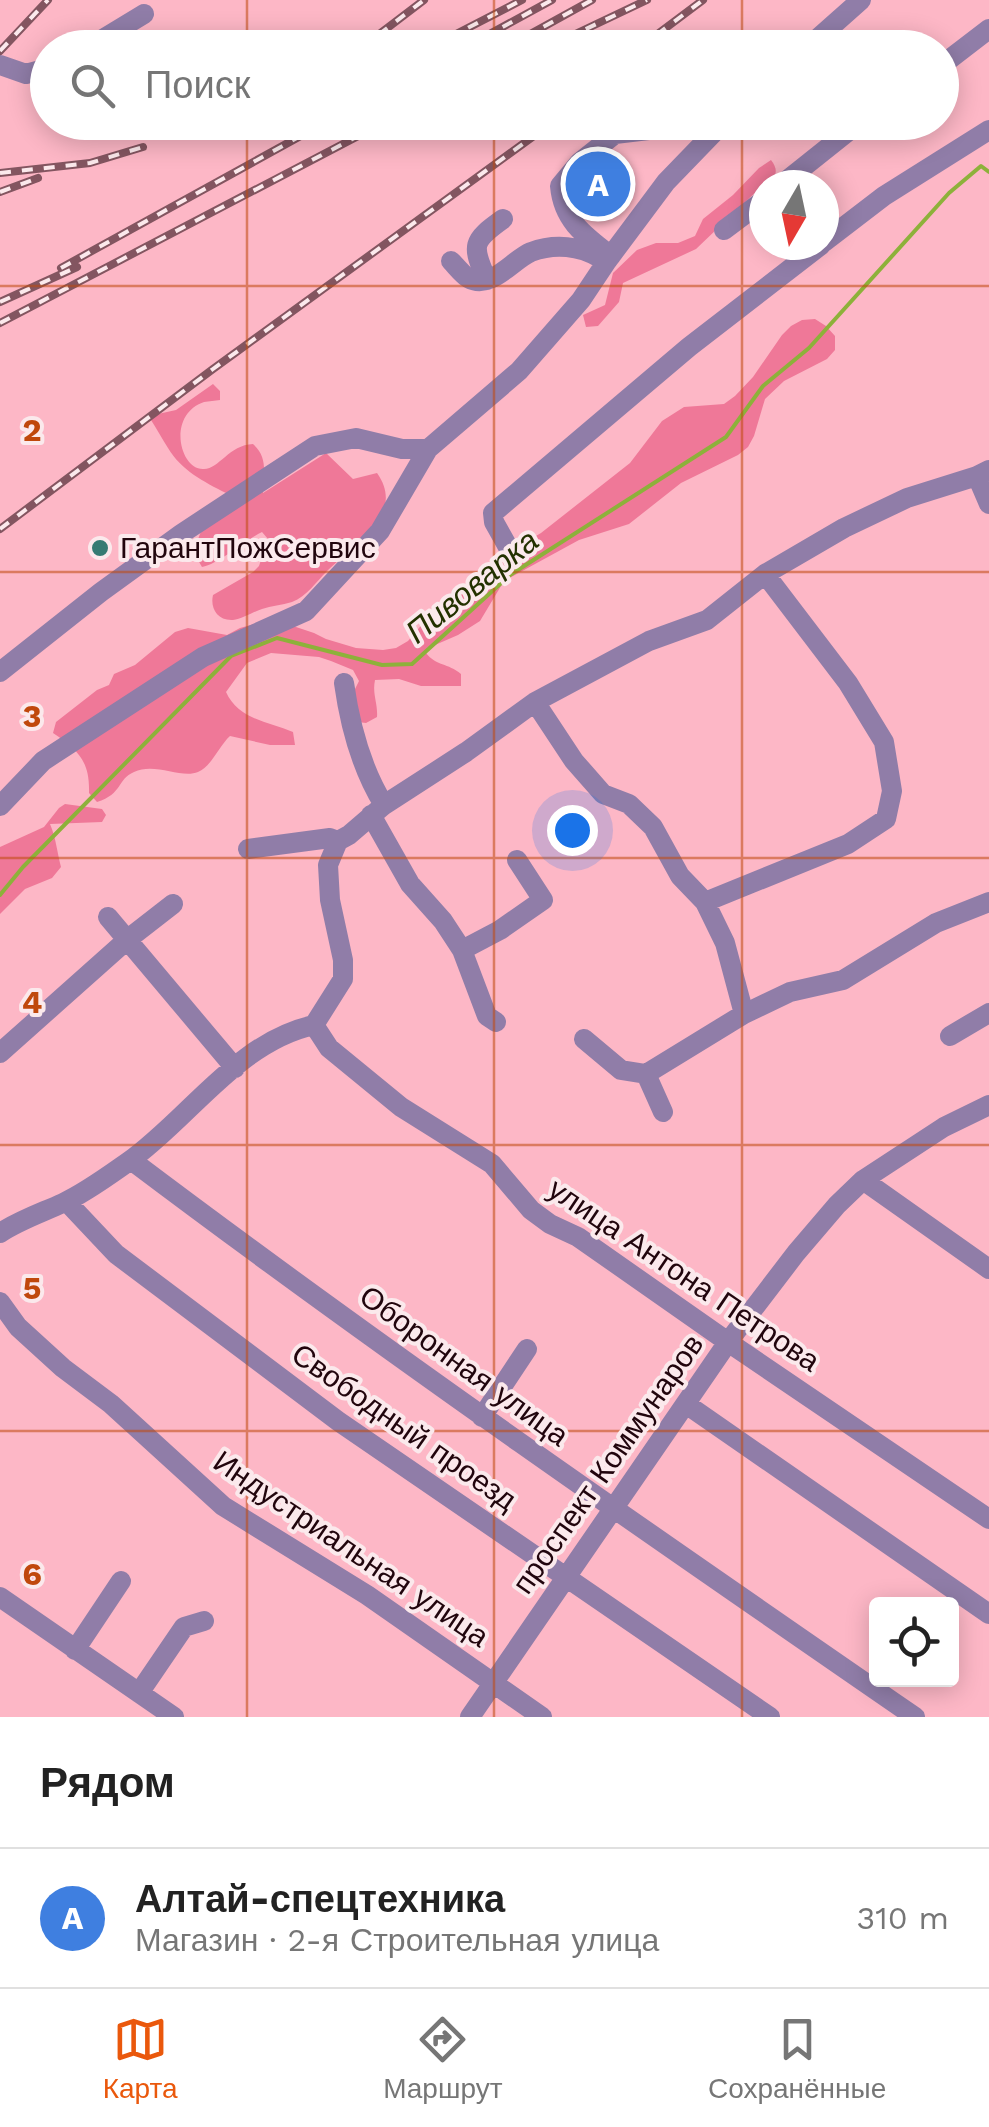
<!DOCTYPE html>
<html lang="ru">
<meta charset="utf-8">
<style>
:root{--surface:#fff;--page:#f6f6f6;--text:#222;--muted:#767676;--line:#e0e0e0;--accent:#ea580c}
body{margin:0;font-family:"Work Sans",sans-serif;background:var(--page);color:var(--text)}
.controls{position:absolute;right:30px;bottom:30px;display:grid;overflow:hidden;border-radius:10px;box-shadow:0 5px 25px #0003}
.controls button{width:90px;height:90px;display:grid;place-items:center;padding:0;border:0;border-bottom:2px solid var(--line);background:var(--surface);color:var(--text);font:50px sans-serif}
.compass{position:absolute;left:749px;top:170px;width:90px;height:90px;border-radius:50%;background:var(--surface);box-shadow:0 5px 25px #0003;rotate:189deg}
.you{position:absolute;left:572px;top:830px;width:35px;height:35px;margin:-25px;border:8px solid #fff;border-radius:50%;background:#1a73e8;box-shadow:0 0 0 15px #1a73e833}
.badge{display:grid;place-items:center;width:65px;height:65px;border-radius:50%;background:var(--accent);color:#fff;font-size:32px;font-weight:700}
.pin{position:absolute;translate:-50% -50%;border:5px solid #fff;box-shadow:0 2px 10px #0006}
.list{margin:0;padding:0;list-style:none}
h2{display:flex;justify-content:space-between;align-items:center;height:130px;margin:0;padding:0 40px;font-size:42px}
h2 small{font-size:32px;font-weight:400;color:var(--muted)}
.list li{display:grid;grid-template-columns:65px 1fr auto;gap:30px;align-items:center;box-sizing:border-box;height:140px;padding:0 40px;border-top:2px solid var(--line)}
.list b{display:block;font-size:38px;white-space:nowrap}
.list p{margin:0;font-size:32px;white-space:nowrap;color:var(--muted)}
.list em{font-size:32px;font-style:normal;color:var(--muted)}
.icon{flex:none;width:55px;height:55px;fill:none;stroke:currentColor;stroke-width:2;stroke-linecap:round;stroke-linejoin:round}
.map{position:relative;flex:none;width:989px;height:1717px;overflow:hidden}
.search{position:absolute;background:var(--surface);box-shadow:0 5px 25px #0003;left:30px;right:30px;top:30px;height:110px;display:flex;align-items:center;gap:25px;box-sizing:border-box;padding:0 35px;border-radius:55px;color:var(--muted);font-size:38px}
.sheet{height:270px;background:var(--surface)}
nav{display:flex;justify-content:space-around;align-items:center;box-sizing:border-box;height:140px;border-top:2px solid var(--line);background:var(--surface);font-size:28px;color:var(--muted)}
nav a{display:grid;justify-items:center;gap:5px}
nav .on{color:var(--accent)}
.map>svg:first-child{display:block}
.green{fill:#ef7898}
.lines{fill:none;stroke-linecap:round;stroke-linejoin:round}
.stream{stroke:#8db13a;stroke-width:4}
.minor{stroke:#907da8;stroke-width:20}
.rail-casing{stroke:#835560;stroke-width:8}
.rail{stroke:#fbe9ec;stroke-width:4;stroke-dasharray:11;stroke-linecap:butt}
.grid{fill:none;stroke:#c0480c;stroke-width:2.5;stroke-opacity:0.55}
.poi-dot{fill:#357b73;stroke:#fbe9ec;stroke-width:4}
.labels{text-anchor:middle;stroke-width:8;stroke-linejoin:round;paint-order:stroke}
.poi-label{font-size:30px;fill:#21050d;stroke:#fbe9ec;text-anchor:start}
.street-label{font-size:30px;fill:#21050d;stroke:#fbe9ec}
.water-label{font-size:32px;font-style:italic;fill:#233100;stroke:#fbe9ec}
.grid-label{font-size:32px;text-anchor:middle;font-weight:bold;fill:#c0480c;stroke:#fbe9ec;stroke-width:8;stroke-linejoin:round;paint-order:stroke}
</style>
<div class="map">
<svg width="989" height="1717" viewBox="0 0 989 1717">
<rect width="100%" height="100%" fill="#fdb7c6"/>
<!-- green -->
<path class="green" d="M771,160C781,173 774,179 762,186L696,249L623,283L619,302L598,326L586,327L583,315L605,305L613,273L637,250L656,243H678L695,236L703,219L733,195L759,168Z
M815,319L826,326L835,336V350L827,359L784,381L765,399L754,436L748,447L738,455L681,483L629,524L579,540L504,581L480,621L458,635L435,645L426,653C436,666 448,663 461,674V686H421L399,679L375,680C372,694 378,703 377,717L366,723L358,722L354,691L359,681L353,670L331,661L319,657L271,653L247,663L226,692C238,719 268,722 293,732L295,745H270L230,736C219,746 211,767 198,772C181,779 155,762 134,772C117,779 123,794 97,802L89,793C90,761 78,750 53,733L56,722L97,690L109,685L114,674L135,665L175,632L188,628L227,635L240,628L265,621L290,625L314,633L326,639L356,648L383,650L396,648L408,641L424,622L485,566L541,533L630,463L662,421L684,407L724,404L735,396L753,377L782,335L791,326L802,320Z
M213,384L220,391V400C215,401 209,401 204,402C166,415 180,471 204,469C219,469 229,445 253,444C269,458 263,475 263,493L326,453L353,479L377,473C407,515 353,546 327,571C316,582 307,596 292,602C282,605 271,606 262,609C253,612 242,619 233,620C217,621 210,608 213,595L253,572L259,566L268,539L262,532C244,541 219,564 202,567C185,542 212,514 226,493C204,482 181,470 168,448C162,439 157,429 151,420L158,414L176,410Z
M65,804L102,809L106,815L102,822L50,824C56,838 57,852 61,867L52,878L25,889L0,914V847L44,827L59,808Z"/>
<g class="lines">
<!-- stream -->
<path class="stream" d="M0,895L23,867L231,656L277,638L382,665L412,664L510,575L726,437L763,386L809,348L949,193L981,166L989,172"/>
<!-- minor -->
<path class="minor" d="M88,48L144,14
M807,48L861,0
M0,65L26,74L48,68
M942,65L989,29
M781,185L860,122
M724,230L764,200
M824,242L884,196L989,130
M611,256C585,236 563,221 560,186L580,162L615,134L657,129L680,122
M451,261C456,266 462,274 468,278C491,291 512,260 531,252C555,243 580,246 600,258
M487,280C471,245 472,241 503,219
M977,476L989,504
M508,547L494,522L493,513L689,347L821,245
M0,672L101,592L181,534L315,446L356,438L402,449H428L519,371L581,300L607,261L666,182L724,122
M344,683C350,726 361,768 384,805
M535,702L574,761L603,794L629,804L653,827L680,876L705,902
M0,806L43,761L203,657L306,611L380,531L428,449
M371,815L410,884L443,921L462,950L487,1016L496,1022
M338,841L349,835L384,805L466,752L535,702L649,641L707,620L765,574L844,528L907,498L977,476L989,470
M248,849L330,838L338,841L328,865L330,900L343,960V979L314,1025
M108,917L235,1068
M462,950L500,930L543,900L517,860
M744,1014L725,943L705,902L848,844L886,819L892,791L884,742L848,683L765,574
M314,1025L329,1048L401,1107L492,1164L531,1210L550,1224L578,1237L728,1342L989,1519
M950,1036L989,1013
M584,1039L621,1070L646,1074L663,1112
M0,1053L128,939L173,904
M646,1074L744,1014L790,992L843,980L936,923L989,902
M131,1160C387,1353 651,1535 915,1717
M863,1180L989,1269
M67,1202L116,1254L338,1421L770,1717
M0,1233C20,1220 41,1213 63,1203C85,1193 108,1176 128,1162C190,1118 237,1042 314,1025
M0,1302L18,1327L63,1368L111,1404L223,1506L367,1595L542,1717
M686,1404L989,1614
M482,1417L527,1349
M0,1597L174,1717
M75,1650L121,1581
M139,1693L184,1627L204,1621
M470,1717L728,1342L796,1253L837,1205L863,1180L944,1127L989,1105"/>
<defs>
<path id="rail" d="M361,48L424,0
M429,48L522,0
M464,48L552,0
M505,48L592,0
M546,48L647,0
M639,48L703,0
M0,51L48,0
M0,173L90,163L143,147
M0,192L38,178
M61,268L326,122
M0,302L77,267
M0,323L385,122
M0,529L213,369L553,122"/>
</defs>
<!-- rail casing -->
<use href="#rail" class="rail-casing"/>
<!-- rail -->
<use href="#rail" class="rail"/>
</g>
<!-- grid -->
<path class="grid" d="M247,0V48M494,0V48M742,0V48M247,122V1717M494,122V1717M742,122V1717M0,286H989M0,572H989M0,858H989M0,1145H989M0,1431H989"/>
<!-- markers -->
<circle class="poi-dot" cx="100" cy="548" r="10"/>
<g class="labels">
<!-- poi labels -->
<g class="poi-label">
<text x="120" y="558">ГарантПожСервис</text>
</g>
<!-- street labels -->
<g class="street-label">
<text transform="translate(684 1275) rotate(34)" y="10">улица Антона Петрова</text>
<text transform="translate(464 1366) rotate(36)" y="10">Оборонная улица</text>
<text transform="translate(404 1427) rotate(35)" y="10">Свободный проезд</text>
<text transform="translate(608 1464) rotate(-55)" y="10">проспект Коммунаров</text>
<text transform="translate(351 1549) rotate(34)" y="10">Индустриальная улица</text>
</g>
<!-- water labels -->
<g class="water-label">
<text transform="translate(472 586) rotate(-39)" y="11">Пивоварка</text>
</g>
</g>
<g class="grid-label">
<text x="32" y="441">2</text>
<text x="32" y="727">3</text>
<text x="32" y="1013">4</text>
<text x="32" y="1299">5</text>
<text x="32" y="1585">6</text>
</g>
</svg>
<div class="controls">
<button><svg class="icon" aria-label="locate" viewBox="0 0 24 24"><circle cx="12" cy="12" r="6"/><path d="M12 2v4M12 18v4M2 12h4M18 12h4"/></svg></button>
</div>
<svg class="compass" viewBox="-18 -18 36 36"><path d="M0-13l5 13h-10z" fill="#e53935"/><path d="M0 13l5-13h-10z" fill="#767676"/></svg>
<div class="you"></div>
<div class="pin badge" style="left:598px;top:184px;background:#3f7fe0">A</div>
<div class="search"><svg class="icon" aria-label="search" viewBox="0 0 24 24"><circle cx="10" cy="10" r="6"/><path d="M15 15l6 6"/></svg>Поиск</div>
</div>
<section class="sheet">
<h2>Рядом<small></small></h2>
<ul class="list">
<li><span class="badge" style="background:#3f7fe0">A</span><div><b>Алтай-спецтехника</b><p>Магазин · 2-я Строительная улица</p></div><em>310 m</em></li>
</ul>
</section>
<nav>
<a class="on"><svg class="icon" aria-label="map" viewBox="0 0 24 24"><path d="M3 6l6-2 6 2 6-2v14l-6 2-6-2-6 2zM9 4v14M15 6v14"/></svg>Карта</a>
<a><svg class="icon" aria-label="directions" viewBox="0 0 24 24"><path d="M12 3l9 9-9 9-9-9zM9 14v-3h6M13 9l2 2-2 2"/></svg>Маршрут</a>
<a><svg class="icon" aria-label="saved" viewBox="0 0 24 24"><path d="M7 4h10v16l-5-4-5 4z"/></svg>Сохранённые</a>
</nav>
